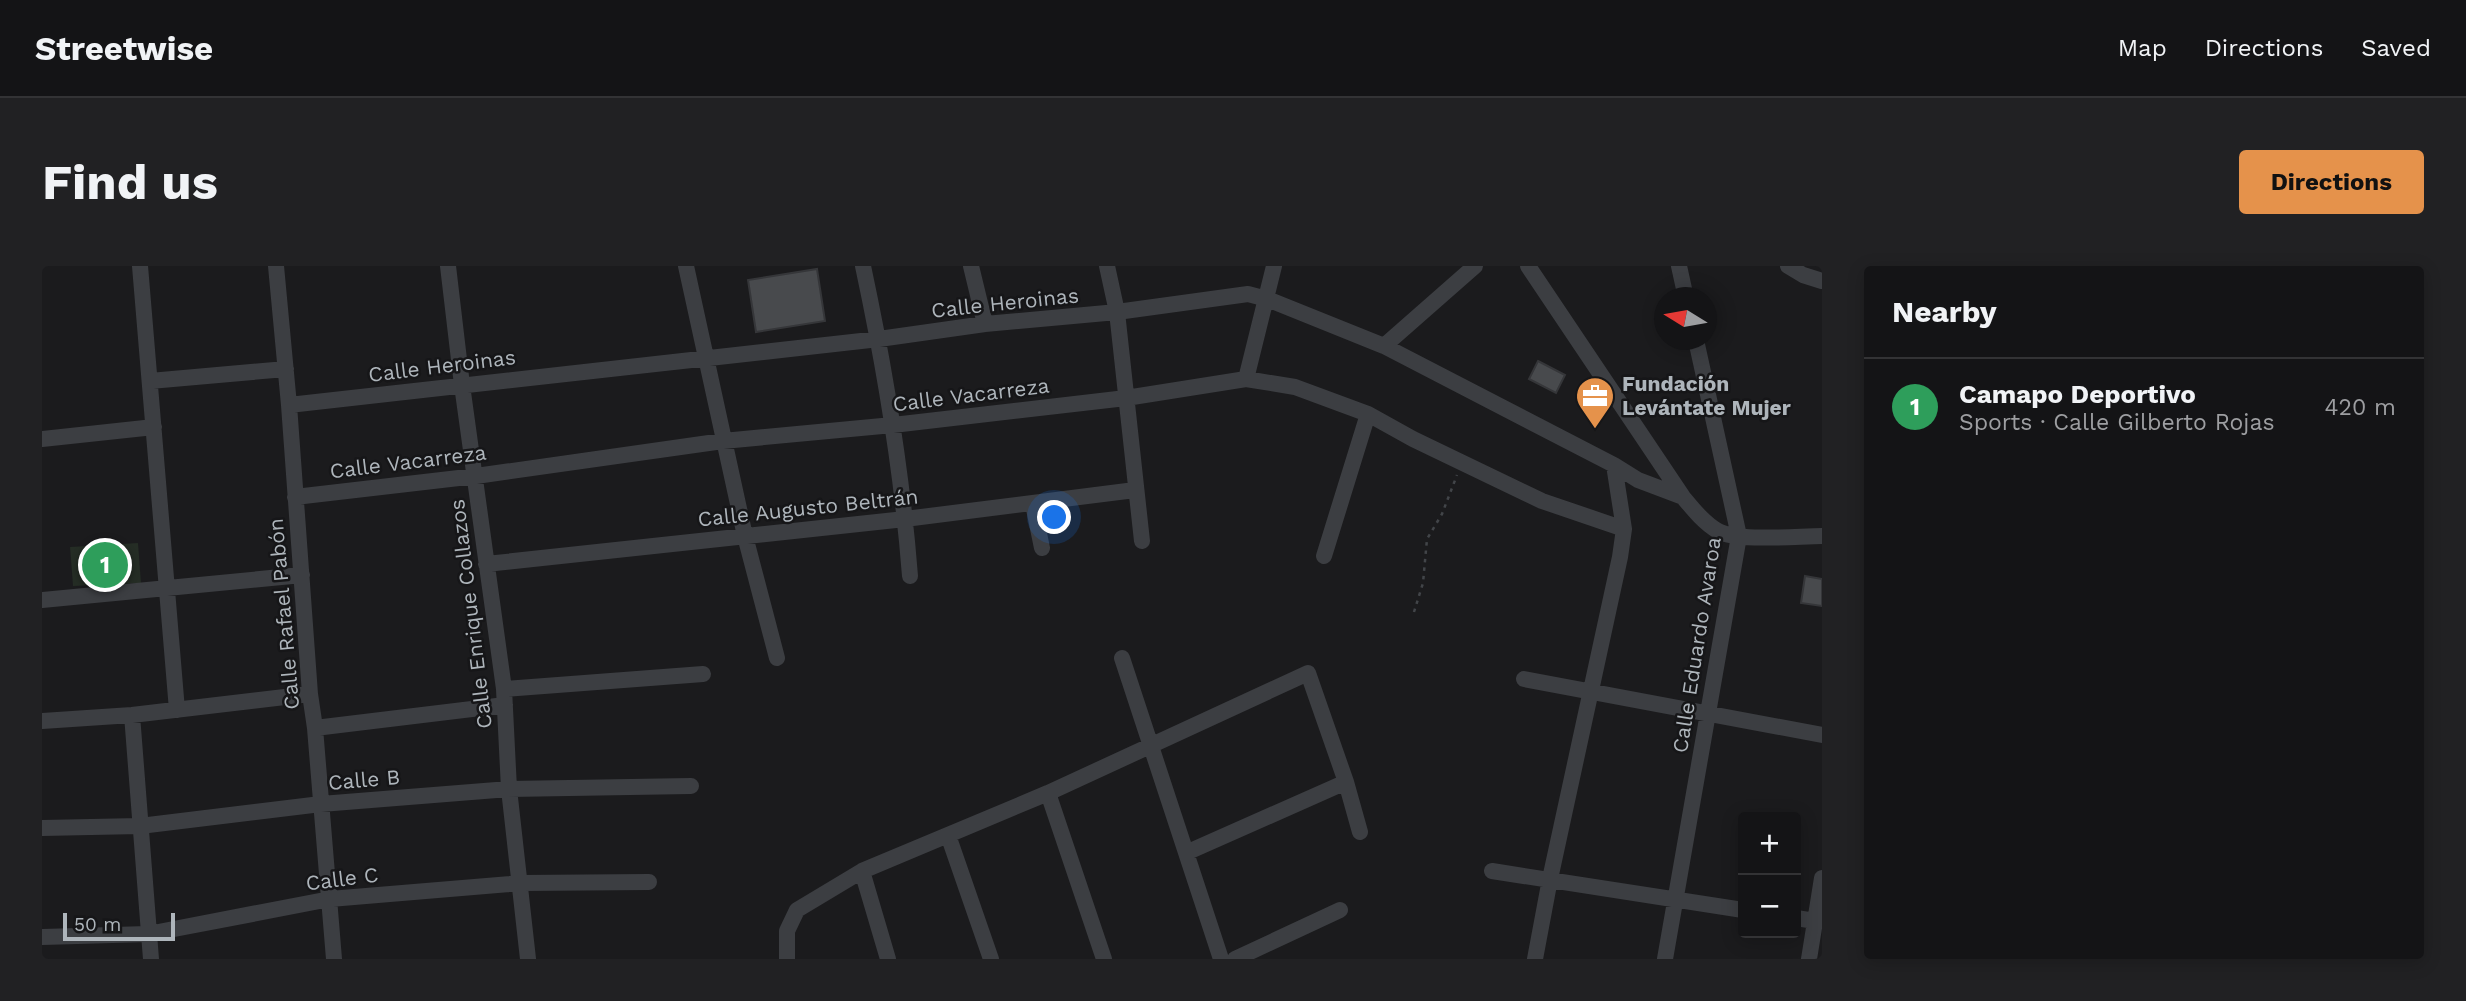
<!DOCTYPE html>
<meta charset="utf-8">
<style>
:root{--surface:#141416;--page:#212123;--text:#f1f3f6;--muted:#9d9ea1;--line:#333335;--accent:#e5924b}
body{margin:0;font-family:"Work Sans",sans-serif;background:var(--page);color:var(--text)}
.controls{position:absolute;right:21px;bottom:21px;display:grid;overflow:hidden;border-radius:7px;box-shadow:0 4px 18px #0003}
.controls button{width:63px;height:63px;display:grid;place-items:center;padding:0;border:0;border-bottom:2px solid var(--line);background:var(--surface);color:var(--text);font:35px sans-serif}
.compass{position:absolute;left:1612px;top:21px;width:63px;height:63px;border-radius:50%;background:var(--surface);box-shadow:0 4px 18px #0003;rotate:281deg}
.scale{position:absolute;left:21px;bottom:18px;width:112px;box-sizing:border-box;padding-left:7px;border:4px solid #aeb5bb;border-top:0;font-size:19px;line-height:24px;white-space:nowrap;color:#aeb5bb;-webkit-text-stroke:5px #161618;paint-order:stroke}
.you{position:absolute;left:1013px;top:252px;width:24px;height:24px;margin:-18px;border:5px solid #fff;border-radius:50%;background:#1a73e8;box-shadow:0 0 0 10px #1a73e833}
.badge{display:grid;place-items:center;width:46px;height:46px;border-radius:50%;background:var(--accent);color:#fff;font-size:23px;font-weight:700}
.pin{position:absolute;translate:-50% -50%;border:4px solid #fff;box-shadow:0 2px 7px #0006}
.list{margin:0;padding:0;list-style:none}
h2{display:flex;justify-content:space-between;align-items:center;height:91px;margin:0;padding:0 28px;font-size:30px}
h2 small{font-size:23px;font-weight:400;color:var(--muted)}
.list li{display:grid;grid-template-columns:46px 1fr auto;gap:21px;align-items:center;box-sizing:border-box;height:98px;padding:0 28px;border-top:2px solid var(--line)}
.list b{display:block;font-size:26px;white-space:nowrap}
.list p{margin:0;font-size:23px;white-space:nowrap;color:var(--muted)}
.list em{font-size:23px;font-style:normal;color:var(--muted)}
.map{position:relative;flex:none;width:1780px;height:693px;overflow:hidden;border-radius:7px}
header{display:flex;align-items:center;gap:42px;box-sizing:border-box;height:98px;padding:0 35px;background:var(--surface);border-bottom:2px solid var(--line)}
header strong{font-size:33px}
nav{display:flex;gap:38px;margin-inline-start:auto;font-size:24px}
.intro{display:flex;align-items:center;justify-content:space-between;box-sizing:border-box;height:168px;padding:0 42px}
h1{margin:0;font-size:49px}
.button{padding:18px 32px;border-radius:7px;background:var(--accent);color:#111;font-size:24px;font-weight:700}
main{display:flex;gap:42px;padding:0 42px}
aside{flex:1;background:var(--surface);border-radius:7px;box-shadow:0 4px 18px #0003}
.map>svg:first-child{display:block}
.green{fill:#252d25}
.building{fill:#484a4d;stroke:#353639;stroke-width:2}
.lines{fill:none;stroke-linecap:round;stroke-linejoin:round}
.path{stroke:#424549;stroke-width:2.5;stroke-dasharray:3.5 5;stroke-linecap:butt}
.minor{stroke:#3c3e42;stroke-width:16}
.labels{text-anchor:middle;stroke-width:5;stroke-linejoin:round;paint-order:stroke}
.street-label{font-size:21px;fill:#aeb5bb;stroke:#161618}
.poi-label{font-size:21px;font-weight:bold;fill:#aeb5bb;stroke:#161618;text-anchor:start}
</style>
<header>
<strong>Streetwise</strong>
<nav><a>Map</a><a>Directions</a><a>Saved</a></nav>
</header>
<div class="intro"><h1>Find us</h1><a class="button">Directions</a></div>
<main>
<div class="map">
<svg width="1780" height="693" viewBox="0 0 1780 693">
<rect width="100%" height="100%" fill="#1b1b1d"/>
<!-- green -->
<path class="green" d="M96,277L99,317L31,320L28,281Z"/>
<!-- building -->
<path class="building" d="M775,3L783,55L714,66L706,14Z
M1496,95L1523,109L1514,127L1487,113Z
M1763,310L1780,313V340L1759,337Z"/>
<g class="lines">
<!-- path -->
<path class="path" d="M1372,346L1381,317L1385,273L1400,248L1415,209"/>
<!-- minor -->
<path class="minor" d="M98,0L135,444
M234,0L247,139L268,428L273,462L292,693
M406,0L420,119L462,423L467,523L486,693
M644,0L703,270L735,392
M821,0C843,103 860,206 868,310
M929,0L943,58
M1065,0L1075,46L1100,275
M1486,0L1641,231C1651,243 1662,257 1676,265C1696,276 1756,270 1780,270
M1637,0L1644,32
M1746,0L1761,9L1780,15
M1342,80L1433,0
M1204,113L1232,0
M108,115L244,103
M247,139L837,73L943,58L1075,46L1206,28L1225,33L1342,80L1572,199L1596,214L1641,231
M0,173L112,161
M253,231L434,210L681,175L851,159L1084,132L1204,113L1253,121L1326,148L1371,173L1500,235L1582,263
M991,238L1000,282
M1282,290L1326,148
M444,298L863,253L1093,224
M0,334L260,309
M1080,392L1179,693
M1482,413L1780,469
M462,423L661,408
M90,449L109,693
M0,455L90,449L268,428
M273,462L463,439
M1006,527L1062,693
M0,562L98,560L279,538L467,523L649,520
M906,569L949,693
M1146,586L1304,516
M820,605L846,693
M1450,605L1701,644
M1754,652L1773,655
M0,671L106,668L288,633L479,617L607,616
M745,693V665L755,644L820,605L1006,527L1266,407L1304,516L1318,566
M1193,693L1298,644
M1493,693L1508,613L1578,291L1582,263L1572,199
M1623,693L1697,270L1654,74
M1767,693L1780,612"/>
</g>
<!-- icons -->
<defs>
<symbol id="office-pin" viewBox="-11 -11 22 30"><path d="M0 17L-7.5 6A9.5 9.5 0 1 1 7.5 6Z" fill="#e5924b" stroke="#161618"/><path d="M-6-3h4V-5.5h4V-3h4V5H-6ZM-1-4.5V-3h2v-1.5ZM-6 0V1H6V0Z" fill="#fff"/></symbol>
</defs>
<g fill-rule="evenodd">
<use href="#office-pin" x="1531" y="108" width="44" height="60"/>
</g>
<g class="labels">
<!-- street labels -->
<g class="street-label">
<text transform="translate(963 37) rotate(-6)" y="7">Calle Heroinas</text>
<text transform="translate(400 100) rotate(-7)" y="7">Calle Heroinas</text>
<text transform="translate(929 129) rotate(-7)" y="7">Calle Vacarreza</text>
<text transform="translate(366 196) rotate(-7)" y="7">Calle Vacarreza</text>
<text transform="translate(766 242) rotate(-6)" y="7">Calle Augusto Beltrán</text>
<text transform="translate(242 348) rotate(-95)" y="7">Calle Rafael Pabón</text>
<text transform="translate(429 348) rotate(-97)" y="7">Calle Enrique Collazos</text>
<text transform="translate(1655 379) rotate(-81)" y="7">Calle Eduardo Avaroa</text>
<text transform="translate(322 514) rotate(-5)" y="7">Calle B</text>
<text transform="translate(300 613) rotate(-7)" y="7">Calle C</text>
</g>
<!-- poi labels -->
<g class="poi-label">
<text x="1580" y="125">Fundación<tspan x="1580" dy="24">Levántate Mujer</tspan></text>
</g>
</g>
</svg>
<div class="controls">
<button>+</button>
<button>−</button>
</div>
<svg class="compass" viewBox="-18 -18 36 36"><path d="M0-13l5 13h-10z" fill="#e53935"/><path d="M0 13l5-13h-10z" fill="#9d9ea1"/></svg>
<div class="scale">50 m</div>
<div class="you"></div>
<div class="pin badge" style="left:63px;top:299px;background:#2e9e5b">1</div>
</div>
<aside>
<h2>Nearby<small></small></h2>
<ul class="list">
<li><span class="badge" style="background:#2e9e5b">1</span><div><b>Camapo Deportivo</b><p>Sports · Calle Gilberto Rojas</p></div><em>420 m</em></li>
</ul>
</aside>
</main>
